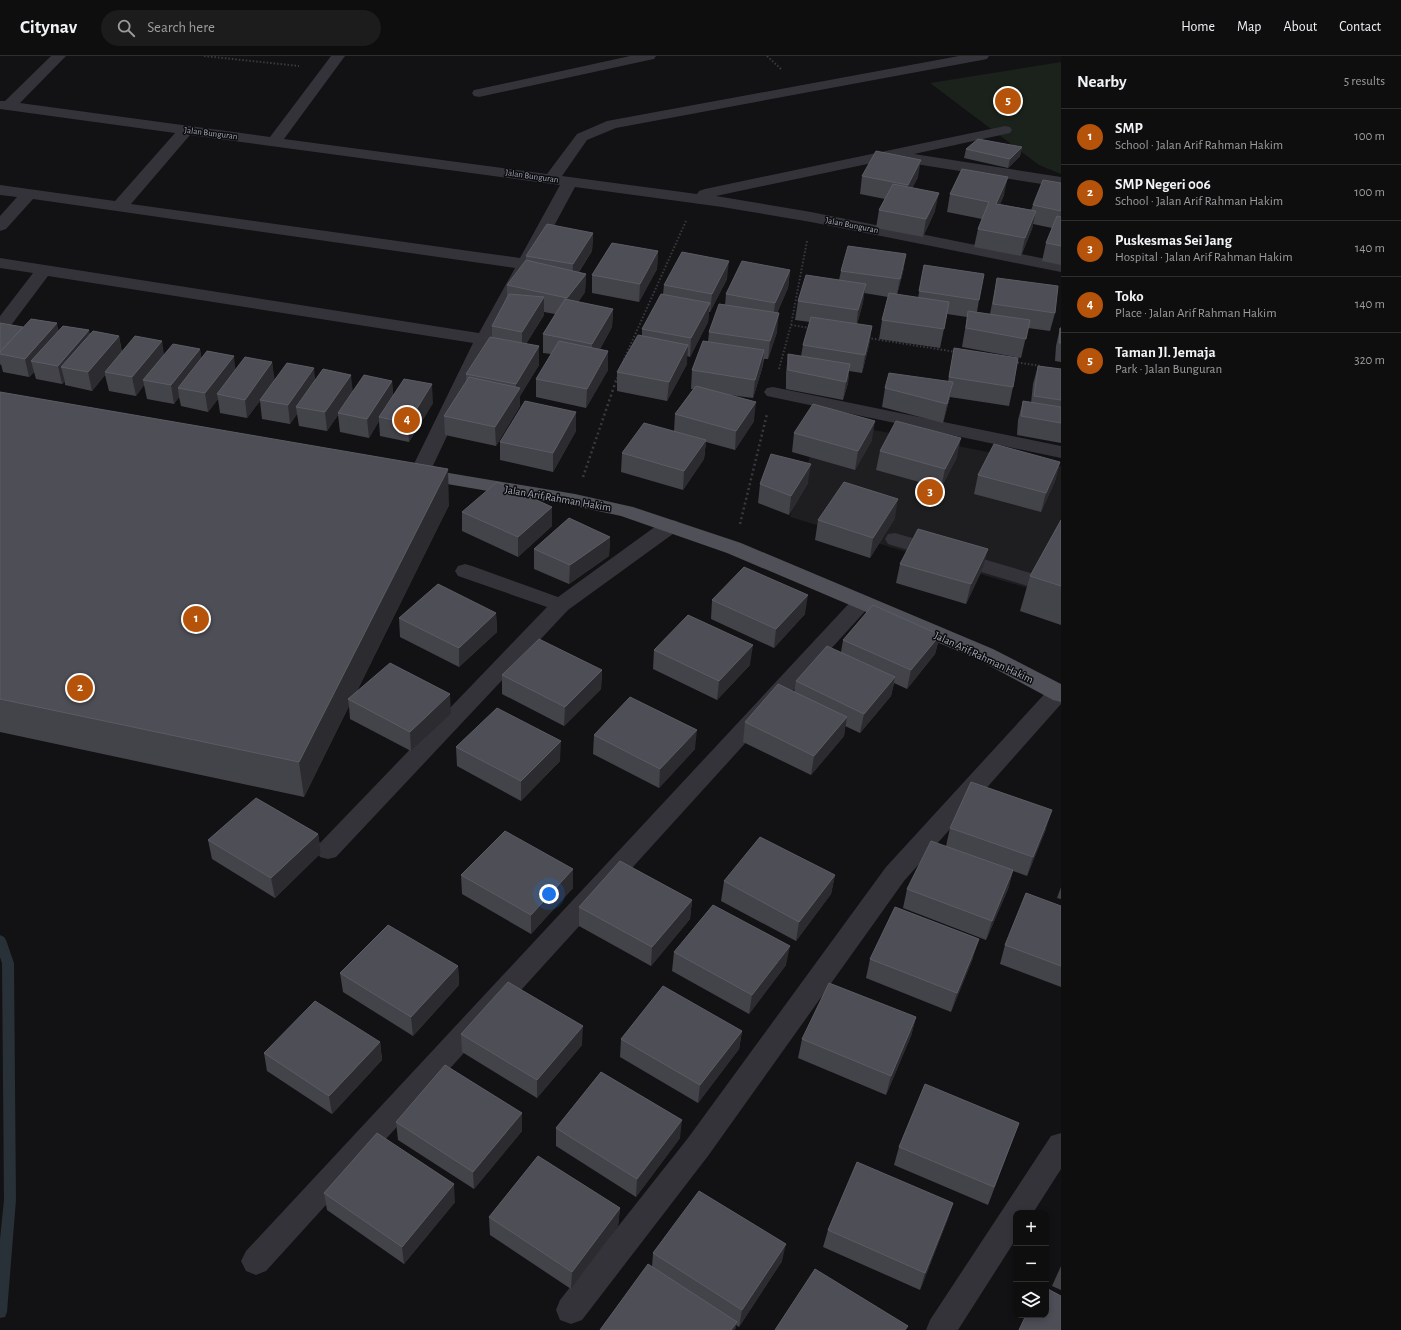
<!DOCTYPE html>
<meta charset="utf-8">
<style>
:root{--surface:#0e0e0f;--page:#1c1c1d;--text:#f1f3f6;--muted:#9b9c9e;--line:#2e2e2f;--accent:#b45309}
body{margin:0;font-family:"Alegreya Sans",sans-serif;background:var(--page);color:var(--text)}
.controls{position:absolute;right:12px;bottom:12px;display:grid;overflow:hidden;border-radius:8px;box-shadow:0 2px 6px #0003}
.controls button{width:36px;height:36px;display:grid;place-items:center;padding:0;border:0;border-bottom:1px solid var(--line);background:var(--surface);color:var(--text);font:20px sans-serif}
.you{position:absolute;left:549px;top:838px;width:14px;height:14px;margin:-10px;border:3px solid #fff;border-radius:50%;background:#1a73e8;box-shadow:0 0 0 6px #1a73e833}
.badge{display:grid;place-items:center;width:26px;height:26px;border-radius:50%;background:var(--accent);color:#fff;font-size:13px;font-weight:700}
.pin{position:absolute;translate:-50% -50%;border:2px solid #fff;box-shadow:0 1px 4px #0006}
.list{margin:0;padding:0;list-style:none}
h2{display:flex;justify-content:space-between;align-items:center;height:52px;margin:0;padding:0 16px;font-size:17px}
h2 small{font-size:13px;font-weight:400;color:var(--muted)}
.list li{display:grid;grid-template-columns:26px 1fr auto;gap:12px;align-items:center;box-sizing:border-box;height:56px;padding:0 16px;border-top:1px solid var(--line)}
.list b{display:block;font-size:15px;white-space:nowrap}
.list p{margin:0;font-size:13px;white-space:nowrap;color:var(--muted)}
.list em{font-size:13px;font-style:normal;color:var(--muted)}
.icon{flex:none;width:22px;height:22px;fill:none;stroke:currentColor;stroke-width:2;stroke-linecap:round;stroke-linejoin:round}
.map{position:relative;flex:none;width:1061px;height:1274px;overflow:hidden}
header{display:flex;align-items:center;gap:24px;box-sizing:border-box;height:56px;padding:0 20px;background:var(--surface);border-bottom:1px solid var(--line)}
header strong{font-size:19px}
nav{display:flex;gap:22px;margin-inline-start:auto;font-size:14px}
.search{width:280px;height:36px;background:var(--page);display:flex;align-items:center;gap:10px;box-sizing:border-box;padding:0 14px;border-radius:22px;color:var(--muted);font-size:15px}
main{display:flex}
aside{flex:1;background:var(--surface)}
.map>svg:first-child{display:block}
.built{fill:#1e1e21}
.green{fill:#1a221b}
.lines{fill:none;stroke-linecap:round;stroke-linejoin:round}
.stream{fill:#283038;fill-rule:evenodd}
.path-far1{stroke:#393a40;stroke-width:2;stroke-dasharray:1.5 2;stroke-linecap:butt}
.path{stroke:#393a40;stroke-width:2.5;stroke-dasharray:2 3;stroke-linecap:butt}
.minor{fill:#333339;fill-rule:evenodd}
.major{fill:#4f5058;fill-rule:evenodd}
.wall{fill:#43434a}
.shaded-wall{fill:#2b2b30}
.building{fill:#4d4e56;stroke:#5b5c65}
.labels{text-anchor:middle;stroke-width:3;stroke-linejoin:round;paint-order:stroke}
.far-street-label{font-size:9px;fill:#a2a7b6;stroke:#0d0d0f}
.street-label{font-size:11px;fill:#a2a7b6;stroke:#0d0d0f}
</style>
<header>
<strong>Citynav</strong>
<div class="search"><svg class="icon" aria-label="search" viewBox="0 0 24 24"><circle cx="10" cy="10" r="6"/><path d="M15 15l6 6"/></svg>Search here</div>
<nav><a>Home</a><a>Map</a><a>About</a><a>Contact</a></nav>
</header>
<main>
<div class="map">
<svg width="1061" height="1274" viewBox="0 0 1061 1274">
<rect width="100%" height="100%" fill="#121214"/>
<!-- built -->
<path class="built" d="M822,364L1061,410V542L790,461Z"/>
<!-- green -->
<path class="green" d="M1061,6V118L1039,109L930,27Z"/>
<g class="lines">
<!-- stream -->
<path class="stream" d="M0,879L4,881L6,884L14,907L16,1144L7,1256L5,1261L0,1262V1183L4,1144L2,907L0,901Z"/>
<!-- path-far1 -->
<path class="path-far1" d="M204,0L299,10
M767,0L781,13
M791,269L810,272
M868,282L956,296
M1014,306L1041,310
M621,310L686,165
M779,313L791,269L807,185
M617,323L618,320"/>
<!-- path -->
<path class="path" d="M583,421L617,322
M740,468L767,358"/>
<!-- minor -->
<path class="minor" d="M51,0H66L20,47L270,81L331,0H345L284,83L547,118L577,78L607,65L959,0H989L987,3L982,4L616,72L587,84L562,120L697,138L699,135L705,133L1005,70L1010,71L1012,74L1010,77L914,98L1061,121V131L903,106L898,104L896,102L716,140L811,156L1061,206V216L811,166L722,151L575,131L493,283L429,418C421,430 416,441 400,437L397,433L410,416L473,287L48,220L6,276L0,277V260L33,217L0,212V202L479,277L515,212L33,143L6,173L0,175V160L17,141L0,139V129L115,145L175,77L0,53V45H5ZM190,79L560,129L520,202L131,148Z
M630,0H656L654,3L649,4L479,41L474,40L472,37L474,34L479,33Z
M773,331L1061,390V402L767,340L764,336L767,332Z
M670,464L677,465L680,470L677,475L568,554L336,801L328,803L320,801L316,794L320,787L547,551L458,520L455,515L458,510L465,508L472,510L558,541L663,465Z
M895,477L1061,526V540L888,488L885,483L888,478Z
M862,539L869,541L872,546L869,551L266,1215L256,1219L246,1215L241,1205L246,1195L855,541Z
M1058,629L1061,630V648L904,825L708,1100L582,1264L571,1268L560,1264L556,1254L560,1244L688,1082L886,811L1050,632Z
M1061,1077V1113L1033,1157H1016V1183L958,1274H926L930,1264L1051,1080Z"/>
<!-- major -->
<path class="major" d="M419,412L575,438L633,451L741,487L993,593L1061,628V646L1053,644L977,603L727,497L621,460L575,450L412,422L409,418L412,414Z"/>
</g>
<!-- wall -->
<path class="wall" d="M1022,91L1020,100L1008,112L964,102L966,93Z
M862,120L918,121L912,132L935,155L923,181L876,172L879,154L885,143L860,138Z
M1061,127V209L1042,205L1046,187L1052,172L1033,168L1032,173L1021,200L974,191L978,173L982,163L947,156L950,138L1004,139L1000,148L1031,154L1033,149Z
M593,177L592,195L579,216L586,218L585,236L578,246L613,253L612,271L600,293L608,295V314L586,352L536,341V323L551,298L543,297V278L555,258L544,256V259L526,288L539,290V309L520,340V350L496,390L445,379L444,360L466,326V318L492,281V270L507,243V229L526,204V200Z
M658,195L657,213L639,246L592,237V219Z
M906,198L903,216L897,239L918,242L924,209L979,244L977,256L990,258L997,222L1055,257L1050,275L1028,272L1021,302L962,291L967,261L947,258L940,292L879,283L882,264L888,241L864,237L863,246L857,268L872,270L869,289L862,317L849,315L848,327L843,344L786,333V317L788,298L801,300L803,289L810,266L795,264L798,245L839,224L841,215Z
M790,214L788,232L777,257V276L768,303H764L762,313L753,342L730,339L754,365L735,394L706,386L704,403L683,434L621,416L622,397L674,375L675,358L693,333H691L692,314L708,286L709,276L725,249L726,238Z
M727,223L710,256H709L708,266L690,301L687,300V308L667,345L617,335V316L642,280V273L663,238L664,229Z
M0,267L23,271L119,280L122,296L164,299L200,293L201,302L236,314L272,306L274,324H315L353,336L392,325L393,340L433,347L409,386L380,380L379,365L369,382L340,376L338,359L327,375L299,370L297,358L290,368L262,363L260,345L247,362L220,357L218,343L208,356L181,350L179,341L174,348L147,343L144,329L136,340L109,335L105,319L92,335L65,329V326L62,328L36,323L34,316L29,321L3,316L1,308L0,309Z
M1060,272H1061V306L1055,305L1056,290Z
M954,292L1013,331L1009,350L950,341L943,367L882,351L885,332L948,326Z
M1038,310L1061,313V387L1017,379L1018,364L1023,345L1031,347L1033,328Z
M0,336L449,449L356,637L451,658L411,695L350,663L349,650L304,741L0,676Z
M576,375L553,416L500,404V386Z
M794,377L872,384L855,414L792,396Z
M880,395L957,401L941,432L876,414Z
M1060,406L1055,425L1041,456L974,438L978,419Z
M808,427L789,459L758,447L760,428Z
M552,451V470L518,501L462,475V456Z
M895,462L870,502L815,484L818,464Z
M1061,464V569L1020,555L1030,520Z
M610,481L609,500L569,528L534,513V493Z
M900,508L983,512L966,548L896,527Z
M712,544L805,558L774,592L711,563Z
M496,557L497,576L459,611L400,581L399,562Z
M940,579L935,598L907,633L894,627L891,640L860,677L845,670L844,680L811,719L743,686L745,666L794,636L796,625L841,596L843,584Z
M654,594L750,609L717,644L653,613Z
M602,614L601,633L564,670L502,638V619Z
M594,679L695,693L659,732L593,698Z
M456,691L560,705L521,745L457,710Z
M950,772L1046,773L1027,820L1013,815L1008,833L986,884L903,852L907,833L946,790Z
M318,778L321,797L275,842L212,803L208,784Z
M573,813V832L531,878L462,838L461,819Z
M835,819L831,838L796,885L721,845L724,825Z
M1061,831V843L1057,842Z
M692,844L690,863L651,910L579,870V851Z
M1061,850V931L1000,908L1005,889Z
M674,896L786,909L749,958L672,915Z
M973,902L951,956L866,922L870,903Z
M458,910L459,929L413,980L343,936L340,917Z
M916,961L911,980L886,1039L798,1002L802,983Z
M742,975L739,993L698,1047L620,1001L621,983Z
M461,978L582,989L537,1042L462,996Z
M380,986L382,1004L332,1058L267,1015L264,997Z
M396,1066L522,1075L474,1133L398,1084Z
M1019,1067L988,1149L894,1109L899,1091Z
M556,1072L680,1082L636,1141L556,1090Z
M324,1137L455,1146L404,1208L327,1154Z
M953,1147L947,1165L920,1234L823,1191L828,1174Z
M620,1152L618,1170L571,1233L490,1179L489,1161Z
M653,1197L782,1205L739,1271L736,1269L735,1274H600L652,1211Z
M1061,1210V1234L1052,1230Z"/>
<!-- shaded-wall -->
<path class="shaded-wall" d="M1022,91L1020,100L1008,112L1010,103Z
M921,104L918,121L905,147L908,129Z
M1008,121L1004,139L993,166L996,148Z
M939,137L935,155L923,181L926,163Z
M1036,155L1032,173L1021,200L1025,182Z
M593,177L592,195L572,226L573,208Z
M658,195L657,213L639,246L640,228Z
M906,198L903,216L896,242L900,223Z
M729,205L727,223L710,256L712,238Z
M790,214L788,232L773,265L775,247Z
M586,218L585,236L567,261V242Z
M866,228L863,246L856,273L858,254Z
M544,241V259L522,294V276Z
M710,247L708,266L690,301L691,282Z
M613,253L612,271L592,307V288Z
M779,257L777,276L768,303L770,285Z
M57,267L61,286L31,305L34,316L29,321L25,303Z
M872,270L869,289L862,317L865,299Z
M89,274L93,293L61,311L65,326L62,328L58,310Z
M119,280L122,299L105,316V319L92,335L88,316Z
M162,285L165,304L143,324L144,329L136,340L132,321Z
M688,289L687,308L667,345L669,326Z
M539,290V309L520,340V350L496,390L495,371L516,338V328Z
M200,293L203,311L178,332L179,341L174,348L171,329Z
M764,294L762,313L753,342L755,324Z
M608,295V314L586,352L587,333Z
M234,300L236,319L217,338L218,343L208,356L205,337Z
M272,306L275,325L260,344V345L247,362L245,344Z
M850,308L848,327L843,344L846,326Z
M314,312L316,331L296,351L297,358L290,368L288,349Z
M351,319L353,337L338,357V359L327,375L325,356Z
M392,325L393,343L379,361V365L369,382L367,363Z
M953,326L949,345L943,367L947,348Z
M432,328L433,347L409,386L408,367Z
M756,346L754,365L735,394L736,375Z
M576,356V375L553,416V397Z
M875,365L872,384L855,414L858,395Z
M961,382L957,401L941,432L945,413Z
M706,384L704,403L683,434L684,415Z
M1060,406L1055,425L1041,456L1046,437Z
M811,408L808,427L789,459L791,440Z
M448,413L449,449L352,645L348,643L349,650L304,741L299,706Z
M898,443L895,462L870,502L873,482Z
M552,451V470L518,501V481Z
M610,481L609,500L569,528L570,509Z
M988,493L983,512L966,548L971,528Z
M808,539L805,558L774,592L776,573Z
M496,557L497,576L459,611V592Z
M940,579L935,598L907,633L911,614Z
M753,589L750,609L717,644L719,625Z
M602,614L601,633L564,670L565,651Z
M895,621L891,640L860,677L864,658Z
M450,638L451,658L411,695L410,676Z
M847,661L844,680L811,719L814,700Z
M697,674L695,693L659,732L660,713Z
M561,685L560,705L521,745V725Z
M1052,754L1046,773L1027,820L1033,801Z
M318,778L321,797L275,842L271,822Z
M573,813V832L531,878V859Z
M1013,814L1008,833L986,884L992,865Z
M835,819L831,838L796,885L799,866Z
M692,844L690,863L651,910L652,891Z
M979,883L973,902L951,956L957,937Z
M790,890L786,909L749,958L752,939Z
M458,910L459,929L413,980L411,961Z
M916,961L911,980L886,1039L891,1020Z
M583,970L582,989L537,1042V1024Z
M742,975L739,993L698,1047L700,1029Z
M380,986L382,1004L332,1058L329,1040Z
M522,1057V1075L474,1133L473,1116Z
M682,1064L680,1082L636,1141L637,1123Z
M454,1128L455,1146L404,1208L402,1191Z
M953,1147L947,1165L920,1234L925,1217Z
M620,1152L618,1170L571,1233L572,1216Z
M786,1188L782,1205L739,1271L742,1254Z
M737,1266L735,1274H731Z"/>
<!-- building -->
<path class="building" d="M978,83L1022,91L1010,103L966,93Z
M876,95L921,104L908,129L862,120Z
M962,113L1008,121L996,148L1036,155L1025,182L978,173L989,146L950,138Z
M1043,124L1061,127V155L1033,149Z
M893,128L939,137L926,163L879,154Z
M1057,160L1061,161V190L1046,187Z
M547,168L593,177L573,208L526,200Z
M612,187L658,195L640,228L592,219Z
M848,190L906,198L900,223L841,215Z
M682,196L729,205L712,238L664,229Z
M526,204L586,218L567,242L507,229Z
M742,205L790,214L775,247L726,238Z
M924,209L984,218L979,244L919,235Z
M806,219L866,228L858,254L798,245Z
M997,222L1058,230L1055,257L993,248Z
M889,237L949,246L944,273L882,264Z
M509,238L544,241L522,276L492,270Z
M661,238L710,247L691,282L642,273Z
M565,243L613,253L592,288L543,278Z
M719,248L779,257L770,285L709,276Z
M968,255L1030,264L1026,283L966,272Z
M811,261L872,270L865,299L803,289Z
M31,263L57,267L25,303L0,298V296Z
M0,267L23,271L0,296Z
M63,270L89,274L58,310L31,305Z
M1060,272H1061V287H1059Z
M93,275L119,280L88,316L61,311Z
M638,279L688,289L669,326L617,316Z
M135,280L162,285L132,321L105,316Z
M490,281L539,290L516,328L466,318Z
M559,285L608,295L587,333L536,323Z
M703,285L764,294L755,324L692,314Z
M173,288L200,293L171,329L143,324Z
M954,292L1018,302L1013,331L949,321Z
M207,295L234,300L205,337L178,332Z
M788,298L850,308L846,326L788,314Z
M245,301L272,306L245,344L217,338Z
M287,307L314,312L288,349L260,344Z
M1038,310L1061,313V344L1034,340Z
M323,313L351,319L325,356L296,351Z
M889,317L953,326L947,348L885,332Z
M364,319L392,325L367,363L338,357Z
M469,321L520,332L495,371L444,360Z
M404,323L432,328L408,367L379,361Z
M696,330L756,346L736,375L675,358Z
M0,336L448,413L299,706L0,643Z
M525,345L576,356L553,397L500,386Z
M1023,345L1061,351V367L1021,360Z
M813,348L875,365L858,395L794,377Z
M896,365L961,382L945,413L880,395Z
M644,367L706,384L684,415L622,397Z
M994,388L1060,406L1046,437L978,419Z
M771,398L811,408L791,440L760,428Z
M497,426L552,451L518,481L462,456Z
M844,426L898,443L873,482L818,464Z
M569,462L610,481L570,509L534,493Z
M1061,464V530L1030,520Z
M918,473L988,493L971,528L900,508Z
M744,511L808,539L776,573L712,544Z
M438,528L496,557L459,592L399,562Z
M873,549L940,579L911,614L843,584Z
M688,559L753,589L719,625L654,594Z
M539,583L602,614L565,651L502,619Z
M827,590L895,621L864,658L796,625Z
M390,607L450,638L410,676L348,643Z
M778,628L847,661L814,700L745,666Z
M630,641L697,674L660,713L594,679Z
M497,652L561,685L521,725L456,691Z
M971,726L1052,754L1033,801L950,772Z
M256,742L318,778L271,822L208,784Z
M505,775L573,813L531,859L461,819Z
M760,781L835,819L799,866L724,825Z
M931,785L1013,814L992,865L907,833Z
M620,805L692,844L652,891L579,851Z
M1026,837L1061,850V910L1005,889Z
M713,849L790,890L752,939L674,896Z
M895,851L979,883L957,937L870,903Z
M388,869L458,910L411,961L340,917Z
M508,926L583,970L537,1024L461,978Z
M829,927L916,961L891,1020L802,983Z
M663,930L742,975L700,1029L621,983Z
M315,945L380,986L329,1040L264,997Z
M445,1009L522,1057L473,1116L396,1066Z
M601,1016L682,1064L637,1123L556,1072Z
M925,1028L1019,1067L994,1131L899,1091Z
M377,1077L454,1128L402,1191L324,1137Z
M538,1100L620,1152L572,1216L489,1161Z
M857,1106L953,1147L925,1217L828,1174Z
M699,1135L786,1188L742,1254L653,1197Z
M648,1208L737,1266L731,1274H600Z
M815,1213L908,1270L905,1274H775Z
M1046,1232L1061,1240V1274H1019L1026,1259H1046Z"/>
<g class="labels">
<!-- far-street labels -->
<g class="far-street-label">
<text transform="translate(211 77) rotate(7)" y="3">Jalan Bunguran</text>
<text transform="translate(532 120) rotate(8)" y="3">Jalan Bunguran</text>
<text transform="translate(852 169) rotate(11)" y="3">Jalan Bunguran</text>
</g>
<!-- street labels -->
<g class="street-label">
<text transform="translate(558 442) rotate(10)" y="4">Jalan Arif Rahman Hakim</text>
<text transform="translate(984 601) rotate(25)" y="4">Jalan Arif Rahman Hakim</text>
</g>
</g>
</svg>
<div class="controls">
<button>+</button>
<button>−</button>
<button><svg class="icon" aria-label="layers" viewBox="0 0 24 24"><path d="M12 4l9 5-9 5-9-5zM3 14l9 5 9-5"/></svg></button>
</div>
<div class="you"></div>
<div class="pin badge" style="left:196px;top:563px">1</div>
<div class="pin badge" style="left:80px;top:632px">2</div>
<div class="pin badge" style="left:930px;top:436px">3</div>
<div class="pin badge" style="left:407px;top:364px">4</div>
<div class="pin badge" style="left:1008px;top:45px">5</div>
</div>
<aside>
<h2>Nearby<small>5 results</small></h2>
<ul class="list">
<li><span class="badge">1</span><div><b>SMP</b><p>School · Jalan Arif Rahman Hakim</p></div><em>100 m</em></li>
<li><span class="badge">2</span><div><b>SMP Negeri 006</b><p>School · Jalan Arif Rahman Hakim</p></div><em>100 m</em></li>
<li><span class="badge">3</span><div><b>Puskesmas Sei Jang</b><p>Hospital · Jalan Arif Rahman Hakim</p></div><em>140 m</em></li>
<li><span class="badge">4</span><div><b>Toko</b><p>Place · Jalan Arif Rahman Hakim</p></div><em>140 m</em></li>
<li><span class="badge">5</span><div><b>Taman Jl. Jemaja</b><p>Park · Jalan Bunguran</p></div><em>320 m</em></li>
</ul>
</aside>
</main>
